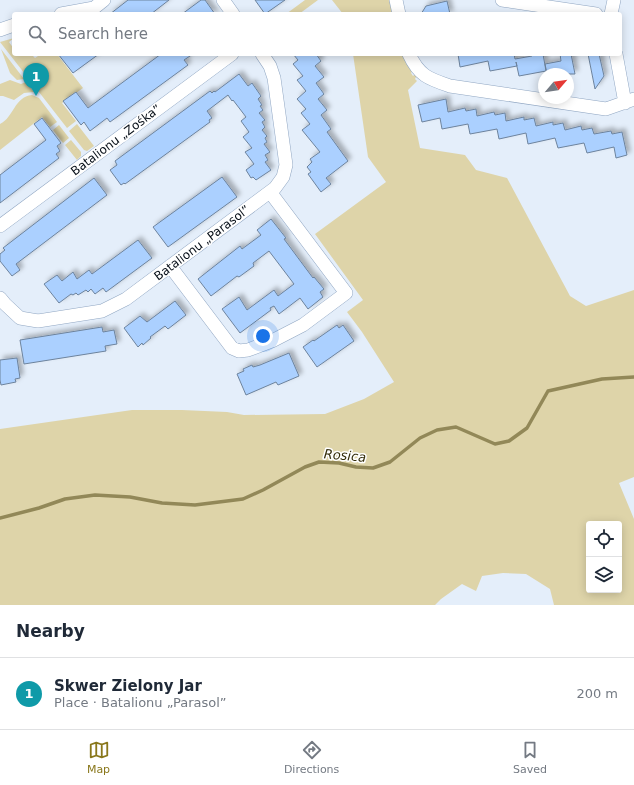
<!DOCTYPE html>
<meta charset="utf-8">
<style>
:root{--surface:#fff;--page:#f2f2f3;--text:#1f2937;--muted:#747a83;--line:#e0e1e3;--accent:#89771b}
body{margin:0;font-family:"DejaVu Sans",sans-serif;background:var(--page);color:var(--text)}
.controls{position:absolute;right:12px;bottom:12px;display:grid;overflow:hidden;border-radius:4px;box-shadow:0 2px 10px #0003}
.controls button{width:36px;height:36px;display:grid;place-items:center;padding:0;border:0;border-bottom:1px solid var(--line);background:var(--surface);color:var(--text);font:20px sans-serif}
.compass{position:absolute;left:538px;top:68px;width:36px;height:36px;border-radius:50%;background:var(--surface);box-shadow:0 2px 10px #0003;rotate:61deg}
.you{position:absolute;left:263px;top:336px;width:14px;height:14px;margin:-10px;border:3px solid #fff;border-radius:50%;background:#1a73e8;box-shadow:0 0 0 6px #1a73e833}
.badge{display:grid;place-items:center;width:26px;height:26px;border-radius:50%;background:var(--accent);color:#fff;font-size:13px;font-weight:700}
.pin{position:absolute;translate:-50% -33px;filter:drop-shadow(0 1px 2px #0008)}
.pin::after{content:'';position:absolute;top:21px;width:14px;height:12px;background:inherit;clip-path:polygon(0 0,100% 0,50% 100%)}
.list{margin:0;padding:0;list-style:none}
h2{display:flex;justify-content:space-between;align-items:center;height:52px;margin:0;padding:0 16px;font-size:17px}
h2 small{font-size:13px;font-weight:400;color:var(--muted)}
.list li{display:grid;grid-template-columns:26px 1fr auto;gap:12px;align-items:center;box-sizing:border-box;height:72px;padding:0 16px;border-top:1px solid var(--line)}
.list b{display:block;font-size:15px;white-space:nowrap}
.list p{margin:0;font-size:13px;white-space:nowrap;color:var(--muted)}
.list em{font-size:13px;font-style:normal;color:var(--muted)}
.icon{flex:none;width:22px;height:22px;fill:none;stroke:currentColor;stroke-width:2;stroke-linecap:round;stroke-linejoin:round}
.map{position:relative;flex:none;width:634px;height:605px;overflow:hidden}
.search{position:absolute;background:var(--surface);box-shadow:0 2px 10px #0003;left:12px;right:12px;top:12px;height:44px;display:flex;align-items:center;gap:10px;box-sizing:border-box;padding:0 14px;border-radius:4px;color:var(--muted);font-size:15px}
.sheet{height:124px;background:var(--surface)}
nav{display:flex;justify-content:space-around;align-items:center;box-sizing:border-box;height:56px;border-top:1px solid var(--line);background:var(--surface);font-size:11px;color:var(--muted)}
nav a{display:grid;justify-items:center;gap:2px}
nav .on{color:var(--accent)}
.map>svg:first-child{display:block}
.green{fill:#ded4a9;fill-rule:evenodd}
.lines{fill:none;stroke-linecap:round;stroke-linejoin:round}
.stream{stroke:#928858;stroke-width:3.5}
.building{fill:#abd0ff;stroke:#6d839d;filter:url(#shadow)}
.minor-casing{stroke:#90a6c2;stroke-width:14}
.minor{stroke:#fff;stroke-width:13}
.labels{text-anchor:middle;stroke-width:3;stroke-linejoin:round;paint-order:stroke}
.street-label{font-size:12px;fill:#060e17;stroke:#fff}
.water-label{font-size:13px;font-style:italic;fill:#332c0a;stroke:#fff}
</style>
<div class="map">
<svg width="634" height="605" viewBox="0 0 634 605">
<defs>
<filter id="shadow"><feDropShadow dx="3.5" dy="-3.5" stdDeviation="2" flood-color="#0004"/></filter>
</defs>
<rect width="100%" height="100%" fill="#e4eefa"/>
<!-- green -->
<path class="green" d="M305,0H318L299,14H286Z
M332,0H392L395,14H343Z
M14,38L9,42L14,49V54H31L35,58L41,54H57L83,88L62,103L76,121L67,128L0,42Z
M1,49L24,79L17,80L10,73Z
M353,54H405L413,70L411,73L413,76L416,73L417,75L415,79L417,81L408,90L420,148L465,155L476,170L507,178L570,296L586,306L634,290V477L619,483L634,519V605H554L550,589L526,574L503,573L482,576L476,591L462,584L441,599L435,605H0V429L132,410H182L227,412L244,415L325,414L364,399L394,382L362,332L347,312L363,300L315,234L386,182L368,157ZM589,524H619V590H589Z
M10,80L21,84L26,82L34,92L24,93L14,100L3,96H0V84Z
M32,95L39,98L57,122L50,127L42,117L0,150V124C14,117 14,97 32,95Z
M77,124L94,146L87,151L84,150L69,131Z
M59,125L69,138L63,143L53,130Z
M71,140L81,152V156L77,160L65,145Z"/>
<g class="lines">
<!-- stream -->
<path class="stream" d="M0,518L39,508L65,499L95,495L130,497L162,503L195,505L243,499L263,490L305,467L319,462L339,463L356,467L373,468L390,462L420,438L437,430L456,427L495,444L509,441L527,428L548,391L602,379L634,377"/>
</g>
<!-- building -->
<path class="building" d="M128,0H169L151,14H110Z
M201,0H205L215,14H182Z
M255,0H285L265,14Z
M447,1L450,14H421L426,6Z
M58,54H99L73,73Z
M161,54H193L184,60L188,65L110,122L107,118L90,131L84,122L81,125L63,101L76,92L88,108Z
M293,54H316L321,61L315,66L324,77L316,83L324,94L318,99L327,110L321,115L331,129L327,132L348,161L326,178L331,184L321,192L308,174L311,172L307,167L312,162L310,159L320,152L302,130L310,124L301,113L306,109L297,99L306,91L297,80L303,76L293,64L298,60Z
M458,54H514L515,59L532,56L531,54H543L546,71L519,76L516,62L517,66L490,71L488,61L460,67Z
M560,54H571L575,74H547L545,64L561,61Z
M588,54H599L604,76L595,89Z
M239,74L248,86L252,83L261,96L258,99L262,105L260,106L263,110L259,113L265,120L262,122L265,127L262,130L267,136L265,138L267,142L264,144L270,152L265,155L268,160L265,162L271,170L256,180L253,177L251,178L246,170L254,164L245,152L252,148L243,137L249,132L241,121L246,117L233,100L232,101L228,95L207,111L212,118L209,120L210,122L125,184L124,183L121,185L110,170L117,165L115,161L210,91L212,93L214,91L215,92Z
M446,99L448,112L465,108L466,111L476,109L477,116L494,112L495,115L505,113L506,121L524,117V120L534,118L536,126L553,122V125L563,123L565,130L581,126L582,130L592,128L594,134L611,131L612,134L622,132L627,155L616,158L614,147L587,153L584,143L558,148L555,138L528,144L526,133L499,139L497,129L470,134L468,124L442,129L440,118L422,122L418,105Z
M42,118L61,143L57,146L60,151L56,154L59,158L0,203V175L46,140L34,124Z
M222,177L237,197L168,247L153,227Z
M94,178L107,195L16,264L20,270L12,276L0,261V254L5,250L3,248Z
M271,219L286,238L284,239L313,278L314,277L324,289L320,292L323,297L308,309L300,298L279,314L274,306L270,308L271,310L240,333L222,309L239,297L247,310L274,290L278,296L294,284L269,251L253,263L254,266L239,277L237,276L211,296L198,279L240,246L242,249L261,235L257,230Z
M138,240L152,258L106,292L103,288L95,294L91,289L88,292L86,290L78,295L76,293L73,295L71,294L59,303L44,284L57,275L62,281L73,272L77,279L89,270L92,274Z
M175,301L186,315L168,329L165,326L150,337L151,338L143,345L142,343L138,347L124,328L140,316L147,322Z
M337,325L339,328L343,325L354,341L317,367L303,347L313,340L314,341Z
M102,327L103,332L114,330L117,344L105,346L106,351L24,364L20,340Z
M289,353L299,376L278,385L276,382L246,395L237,374L244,371L243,369L252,365L253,367L260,365Z
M17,358L20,378L15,379L16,382L1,385L0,380V360Z"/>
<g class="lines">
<defs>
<path id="minor" d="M223,0L233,14
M396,0L399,14
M502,0L596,14
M61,14L94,8L104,0
M611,14L614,0
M0,30L14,25
M409,54C419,76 429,79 450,86L606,109L634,99
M616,54L625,103
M0,226L232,54
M170,266L232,348L239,351L248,350L272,341L303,325L346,293L270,192
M0,298L5,304L20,318L38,321L102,311L126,299L275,188L283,177L286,165L274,78L270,66L262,54"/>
</defs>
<!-- minor casing -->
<use href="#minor" class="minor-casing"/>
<!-- minor -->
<use href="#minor" class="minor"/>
</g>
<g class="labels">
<!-- street labels -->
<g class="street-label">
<text transform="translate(116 140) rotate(-37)" y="4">Batalionu „Zośka”</text>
<text transform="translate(202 243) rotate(-37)" y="4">Batalionu „Parasol”</text>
</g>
<!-- water labels -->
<g class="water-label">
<text transform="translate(345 455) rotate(5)" y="5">Rosica</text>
</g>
</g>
</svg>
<div class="controls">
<button><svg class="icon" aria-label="locate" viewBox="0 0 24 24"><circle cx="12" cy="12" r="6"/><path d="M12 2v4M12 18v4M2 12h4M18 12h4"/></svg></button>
<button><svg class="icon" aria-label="layers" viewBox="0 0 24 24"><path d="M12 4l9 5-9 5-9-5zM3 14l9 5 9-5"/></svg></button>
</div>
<svg class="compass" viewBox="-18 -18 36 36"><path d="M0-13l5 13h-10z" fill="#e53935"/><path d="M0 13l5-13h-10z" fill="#747a83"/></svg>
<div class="you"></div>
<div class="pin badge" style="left:36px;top:96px;background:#0f9aa8">1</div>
<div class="search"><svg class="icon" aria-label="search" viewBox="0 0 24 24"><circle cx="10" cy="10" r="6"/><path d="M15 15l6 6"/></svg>Search here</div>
</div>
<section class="sheet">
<h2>Nearby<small></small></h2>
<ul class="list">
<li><span class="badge" style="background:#0f9aa8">1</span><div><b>Skwer Zielony Jar</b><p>Place · Batalionu „Parasol”</p></div><em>200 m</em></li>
</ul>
</section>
<nav>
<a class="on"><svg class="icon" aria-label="map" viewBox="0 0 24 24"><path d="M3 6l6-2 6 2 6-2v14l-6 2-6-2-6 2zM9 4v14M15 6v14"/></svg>Map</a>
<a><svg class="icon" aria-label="directions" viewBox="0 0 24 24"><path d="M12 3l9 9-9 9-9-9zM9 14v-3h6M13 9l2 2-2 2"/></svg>Directions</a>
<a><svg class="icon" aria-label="saved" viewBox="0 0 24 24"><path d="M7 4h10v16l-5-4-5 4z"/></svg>Saved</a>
</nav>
